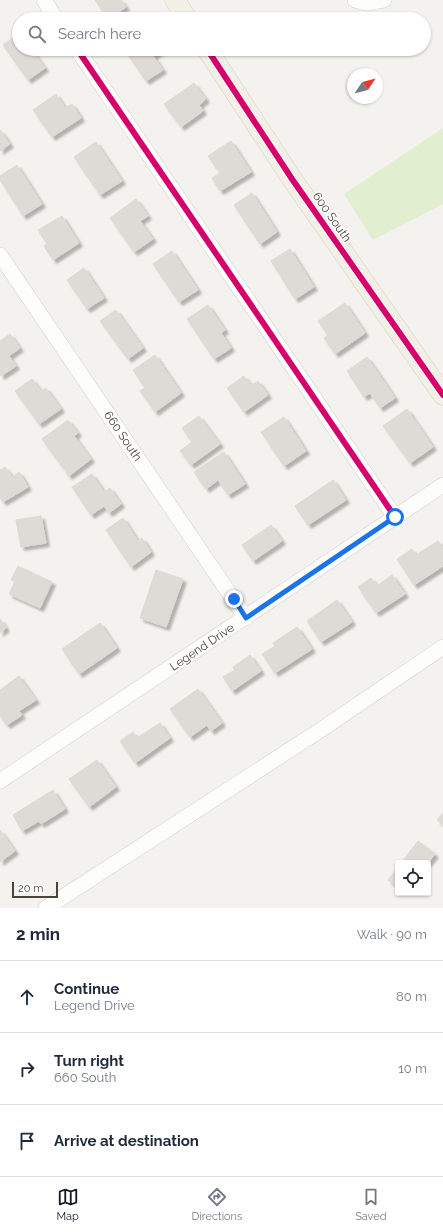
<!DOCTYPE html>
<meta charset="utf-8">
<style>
:root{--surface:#fff;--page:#f6f6f7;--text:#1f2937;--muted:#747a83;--line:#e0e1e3;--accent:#111827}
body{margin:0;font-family:Raleway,sans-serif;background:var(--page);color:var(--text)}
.controls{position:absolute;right:12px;bottom:12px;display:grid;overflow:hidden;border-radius:4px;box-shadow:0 1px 3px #0004}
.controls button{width:36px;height:36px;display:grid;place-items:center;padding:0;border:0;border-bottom:1px solid var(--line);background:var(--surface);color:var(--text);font:20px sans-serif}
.compass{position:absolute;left:347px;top:68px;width:36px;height:36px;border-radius:50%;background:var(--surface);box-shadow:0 1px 3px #0004;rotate:55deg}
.scale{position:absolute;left:12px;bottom:10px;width:46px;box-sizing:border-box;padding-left:4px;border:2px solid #4b4439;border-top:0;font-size:11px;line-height:14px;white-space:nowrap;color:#4b4439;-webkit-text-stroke:3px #fff;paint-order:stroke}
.stop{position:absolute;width:12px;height:12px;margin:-9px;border:3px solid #1a73e8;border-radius:50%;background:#fff}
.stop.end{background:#1a73e8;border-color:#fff;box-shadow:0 1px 4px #0008}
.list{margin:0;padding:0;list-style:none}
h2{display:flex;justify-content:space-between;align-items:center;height:52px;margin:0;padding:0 16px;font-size:17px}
h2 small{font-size:13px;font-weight:400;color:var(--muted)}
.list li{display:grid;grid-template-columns:26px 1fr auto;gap:12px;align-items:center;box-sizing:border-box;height:72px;padding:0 16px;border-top:1px solid var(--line)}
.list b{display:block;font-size:15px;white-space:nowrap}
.list p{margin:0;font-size:13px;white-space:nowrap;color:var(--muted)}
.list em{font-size:13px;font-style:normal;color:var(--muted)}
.icon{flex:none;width:22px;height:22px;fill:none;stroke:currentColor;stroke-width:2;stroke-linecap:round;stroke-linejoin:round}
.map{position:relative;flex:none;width:443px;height:908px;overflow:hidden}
.search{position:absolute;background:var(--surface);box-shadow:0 1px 3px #0004;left:12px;right:12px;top:12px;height:44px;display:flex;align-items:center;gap:10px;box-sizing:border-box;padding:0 14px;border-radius:22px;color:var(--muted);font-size:15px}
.sheet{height:268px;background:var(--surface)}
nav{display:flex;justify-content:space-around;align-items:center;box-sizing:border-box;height:56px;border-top:1px solid var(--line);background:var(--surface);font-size:11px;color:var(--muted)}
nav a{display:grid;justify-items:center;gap:2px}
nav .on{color:var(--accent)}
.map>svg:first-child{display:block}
.green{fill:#e1eecf}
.building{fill:#dedbd6;stroke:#dcd9d4;filter:url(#shadow)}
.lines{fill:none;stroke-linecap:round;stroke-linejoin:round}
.minor-casing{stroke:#d2d0cb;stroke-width:16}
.major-casing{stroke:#d6cebb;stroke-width:21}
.minor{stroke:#fdfdfc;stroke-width:15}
.major{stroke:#f2efe6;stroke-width:20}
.cycleway-casing{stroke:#fff;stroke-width:8}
.cycleway{stroke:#d6006c;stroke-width:6}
.route{stroke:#1a73e8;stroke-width:5}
.labels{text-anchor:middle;stroke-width:3;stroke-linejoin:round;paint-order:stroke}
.street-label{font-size:12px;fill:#4b4439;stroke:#fff}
</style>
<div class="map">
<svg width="443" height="908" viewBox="0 0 443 908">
<defs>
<filter id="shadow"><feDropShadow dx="3.5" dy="3.5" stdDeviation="1" flood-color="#0004"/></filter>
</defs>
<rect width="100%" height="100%" fill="#f4f2ee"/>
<!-- green -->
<path class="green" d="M443,128V204L373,240L344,194Z"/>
<!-- building -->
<path class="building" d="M95,0H121L126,7L108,19Z
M19,34V49H31L45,68L28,80L3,45Z
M124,49H159L161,51L153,56L163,70L146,81Z
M194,83L206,99L199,105L203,111L181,127L164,104Z
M56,94L65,108L72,104L81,118L52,137L33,110Z
M0,130L10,144L0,151Z
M231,141L251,172L220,191L212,178L220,173L208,156Z
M96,142L122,181L100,195L74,157Z
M17,165L42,204L23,216L0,180V176Z
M252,193L277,232L260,244L234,205Z
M136,199L148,216L140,221L153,239L134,252L110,218Z
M62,216L79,243L53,260L44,246L47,244L38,230Z
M290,249L314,287L295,299L271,261Z
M172,251L198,290L179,302L153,264Z
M84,268L104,298L87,309L67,280Z
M345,303L365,333L335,354L324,338L328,335L318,321Z
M208,305L225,330L221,333L231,348L214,359L187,319Z
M116,310L143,348L128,359L100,321Z
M10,334L20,348L9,356L16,366L1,376L0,374V341Z
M155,355L181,393L155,412L140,391L145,388L133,370Z
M367,357L395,398L380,408L370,393L364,397L347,371Z
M244,376L251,386L258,381L268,395L244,412L227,388Z
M32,379L41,391L46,388L61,409L39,424L15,391Z
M407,409L433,447L410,463L383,426Z
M199,416L220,444L191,465L180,451L192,442L182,428Z
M284,417L306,451L284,466L261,432Z
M68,420L78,433L74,436L91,459L69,476L42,439Z
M224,452L245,484L228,495L218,480L206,489L194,472Z
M5,467L12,477L19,472L28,487L3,502L0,498V470Z
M92,474L104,492L110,488L121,504L109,513L104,506L91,515L72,487Z
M333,480L346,500L308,525L295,506Z
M41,516L46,543L21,547L16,520Z
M123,518L138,541L142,538L151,552L131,567L106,530Z
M271,525L282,541L253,561L242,545Z
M438,541L443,548V566L414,585L397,559L412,549L416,555Z
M18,566L52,582L40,608L9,594L15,582L11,580Z
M156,570L183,579L166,627L140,618Z
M392,575L405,594L376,613L358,587L371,578L377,586Z
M337,600L352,622L321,642L307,621Z
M0,619L6,628L0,633Z
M100,623L117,648L79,674L62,649Z
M297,627L312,649L275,673L262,654L275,646L273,643Z
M250,655L261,671L232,691L223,677L235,670L233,667Z
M19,676L36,700L19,711L22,715L7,725L0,716V690Z
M198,689L222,723L211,731L207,725L190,737L170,709Z
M160,723L170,738L135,763L120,741L133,732L137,738Z
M97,760L116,787L89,807L69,779Z
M53,790L65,809L41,824L39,821L22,831L13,815Z
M443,813V825L437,820Z
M0,830L15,851L0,862Z
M418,841L435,854L428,863H401Z
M398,867V887L388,880Z"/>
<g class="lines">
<defs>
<path id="minor" d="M44,0L56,19
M355,0L366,3L384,0
M77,49L395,517
M0,255L246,618
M0,781L443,485
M46,908L322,729L443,647"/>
<path id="major" d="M175,0L187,19
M207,49L292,179L443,395"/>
</defs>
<!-- minor casing -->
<use href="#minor" class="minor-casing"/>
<!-- major casing -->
<use href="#major" class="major-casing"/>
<!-- minor -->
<use href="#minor" class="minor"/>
<!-- major -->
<use href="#major" class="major"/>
<defs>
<path id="cycleway" d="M77,49L395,517
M207,49L292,179L443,395"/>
</defs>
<!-- cycleway casing -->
<use href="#cycleway" class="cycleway-casing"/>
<!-- cycleway -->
<use href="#cycleway" class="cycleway"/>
</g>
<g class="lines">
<!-- route -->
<path class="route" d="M234,599L246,618L395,517"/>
</g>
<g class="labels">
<!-- street labels -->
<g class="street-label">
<text transform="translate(332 217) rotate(55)" y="4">600 South</text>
<text transform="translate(123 436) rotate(56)" y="4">660 South</text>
<text transform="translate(202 647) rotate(-34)" y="4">Legend Drive</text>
</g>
</g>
</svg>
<div class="controls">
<button><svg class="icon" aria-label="locate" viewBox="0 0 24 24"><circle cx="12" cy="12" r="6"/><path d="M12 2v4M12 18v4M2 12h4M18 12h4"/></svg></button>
</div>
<svg class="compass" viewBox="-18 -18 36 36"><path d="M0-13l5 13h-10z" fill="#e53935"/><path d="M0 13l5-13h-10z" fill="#747a83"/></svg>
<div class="scale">20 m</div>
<div class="stop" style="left:395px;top:517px"></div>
<div class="stop end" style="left:234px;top:599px"></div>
<div class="search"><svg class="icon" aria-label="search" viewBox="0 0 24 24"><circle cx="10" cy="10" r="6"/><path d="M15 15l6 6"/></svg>Search here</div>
</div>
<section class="sheet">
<h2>2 min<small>Walk · 90 m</small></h2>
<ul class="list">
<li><svg class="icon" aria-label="ahead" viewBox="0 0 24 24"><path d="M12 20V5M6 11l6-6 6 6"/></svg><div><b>Continue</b><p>Legend Drive</p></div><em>80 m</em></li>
<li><svg class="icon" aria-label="right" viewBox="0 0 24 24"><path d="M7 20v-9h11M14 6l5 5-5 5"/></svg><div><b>Turn right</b><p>660 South</p></div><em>10 m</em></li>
<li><svg class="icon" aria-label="arrive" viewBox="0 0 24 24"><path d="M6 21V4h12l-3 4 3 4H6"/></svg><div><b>Arrive at destination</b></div></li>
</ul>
</section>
<nav>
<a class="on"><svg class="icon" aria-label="map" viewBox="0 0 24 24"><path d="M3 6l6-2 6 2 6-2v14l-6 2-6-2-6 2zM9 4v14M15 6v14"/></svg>Map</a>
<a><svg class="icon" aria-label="directions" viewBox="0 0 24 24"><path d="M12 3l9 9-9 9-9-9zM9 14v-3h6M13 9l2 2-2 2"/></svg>Directions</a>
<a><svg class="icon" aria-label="saved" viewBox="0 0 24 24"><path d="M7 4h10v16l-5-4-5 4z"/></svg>Saved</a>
</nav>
